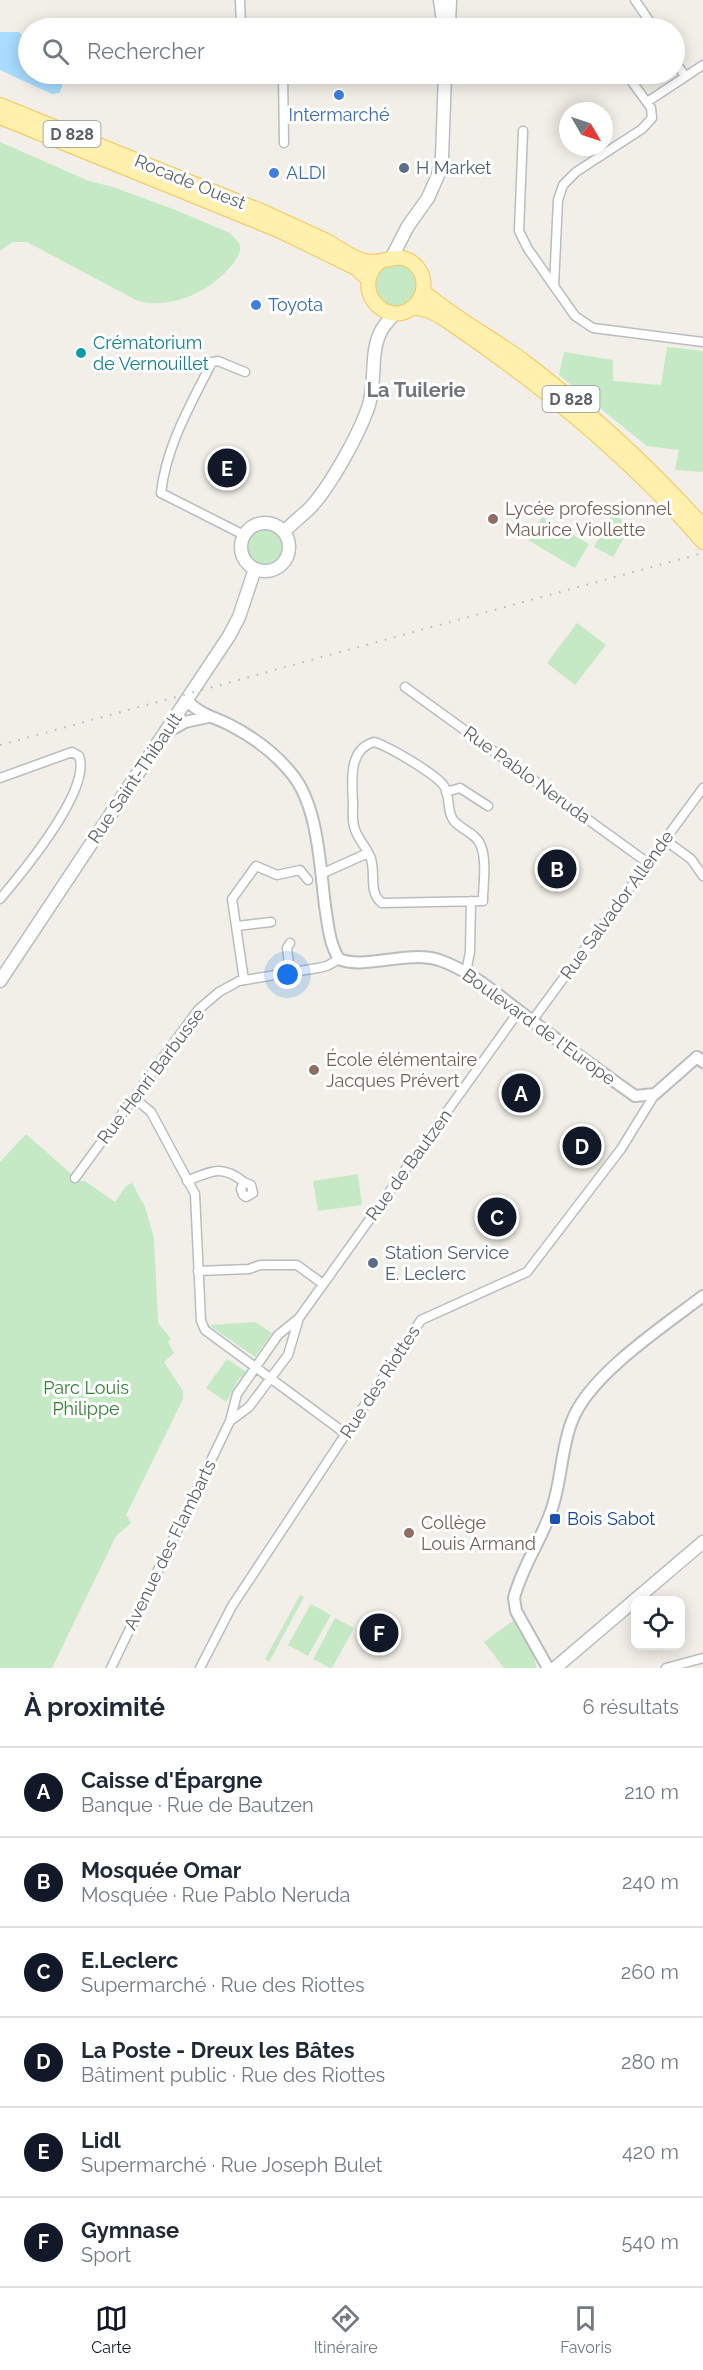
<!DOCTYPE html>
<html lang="fr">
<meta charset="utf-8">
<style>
:root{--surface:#fff;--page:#f2f2f3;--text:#1f2937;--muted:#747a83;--line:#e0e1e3;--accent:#111827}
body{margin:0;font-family:Raleway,sans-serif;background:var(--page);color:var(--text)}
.controls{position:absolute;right:18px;bottom:18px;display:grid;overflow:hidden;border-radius:12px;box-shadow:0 3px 15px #0003}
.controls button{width:54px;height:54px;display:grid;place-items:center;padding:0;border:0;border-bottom:2px solid var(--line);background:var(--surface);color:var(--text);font:30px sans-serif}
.compass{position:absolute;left:559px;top:102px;width:54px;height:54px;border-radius:50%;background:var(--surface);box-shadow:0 3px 15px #0003;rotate:129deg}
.you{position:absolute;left:288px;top:975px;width:21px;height:21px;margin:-15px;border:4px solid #fff;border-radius:50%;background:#1a73e8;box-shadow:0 0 0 9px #1a73e833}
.badge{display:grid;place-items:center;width:39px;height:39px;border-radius:50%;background:var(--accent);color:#fff;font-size:20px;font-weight:700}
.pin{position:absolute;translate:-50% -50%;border:3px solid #fff;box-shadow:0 2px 6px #0006}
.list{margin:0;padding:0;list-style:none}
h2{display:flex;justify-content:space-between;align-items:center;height:78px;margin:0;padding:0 24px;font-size:26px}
h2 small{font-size:20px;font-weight:400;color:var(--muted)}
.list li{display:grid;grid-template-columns:39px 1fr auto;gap:18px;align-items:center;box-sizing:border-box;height:90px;padding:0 24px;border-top:2px solid var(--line)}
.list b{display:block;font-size:22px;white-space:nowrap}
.list p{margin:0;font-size:20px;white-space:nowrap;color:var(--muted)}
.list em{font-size:20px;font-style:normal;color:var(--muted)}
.icon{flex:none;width:33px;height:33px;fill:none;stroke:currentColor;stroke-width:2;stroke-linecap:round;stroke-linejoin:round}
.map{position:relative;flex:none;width:703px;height:1668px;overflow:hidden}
.search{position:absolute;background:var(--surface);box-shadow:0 3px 15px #0003;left:18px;right:18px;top:18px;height:66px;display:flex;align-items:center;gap:15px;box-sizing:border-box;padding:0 21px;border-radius:33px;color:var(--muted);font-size:22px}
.sheet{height:618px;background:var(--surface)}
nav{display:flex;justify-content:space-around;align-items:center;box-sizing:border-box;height:84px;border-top:2px solid var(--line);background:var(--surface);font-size:16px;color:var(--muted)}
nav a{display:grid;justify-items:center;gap:3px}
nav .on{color:var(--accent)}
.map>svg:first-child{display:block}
.green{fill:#c4e9c4}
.water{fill:#a9dcff}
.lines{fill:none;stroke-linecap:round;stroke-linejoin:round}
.minor-casing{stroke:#b9bdc1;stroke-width:11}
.tertiary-casing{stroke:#b9bdc1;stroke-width:14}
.secondary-casing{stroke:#babec3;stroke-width:15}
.primary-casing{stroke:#f6c75c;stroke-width:16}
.minor{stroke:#fff;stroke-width:8}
.tertiary{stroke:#fff;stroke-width:10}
.secondary{stroke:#fff;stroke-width:12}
.primary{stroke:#fff0ae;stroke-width:14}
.rail{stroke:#b6b7b8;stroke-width:2;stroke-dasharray:1.5 8;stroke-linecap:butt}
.shop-dot{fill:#3f7fe0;stroke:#fff;stroke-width:2}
.service-dot{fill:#5c6f8a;stroke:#fff;stroke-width:2}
.culture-dot{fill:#0f9aa8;stroke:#fff;stroke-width:2}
.education-dot{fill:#8d6e63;stroke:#fff;stroke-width:2}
.transit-dot{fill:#1a4fb4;stroke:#fff;stroke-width:2}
.labels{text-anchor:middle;stroke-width:6;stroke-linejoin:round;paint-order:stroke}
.shield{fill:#fff;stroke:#8e9295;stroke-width:1.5}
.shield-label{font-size:16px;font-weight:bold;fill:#5e6368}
.shop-label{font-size:18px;fill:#366cbe;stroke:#fff;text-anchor:start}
.service-label{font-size:18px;fill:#4e5e75;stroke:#fff;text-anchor:start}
.street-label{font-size:18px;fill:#5e6368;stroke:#fff}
.culture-label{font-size:18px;fill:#0d838f;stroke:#fff;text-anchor:start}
.education-label{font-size:18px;fill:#785e54;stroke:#fff;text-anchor:start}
.park-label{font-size:18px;fill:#328334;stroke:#fff}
.transit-label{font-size:18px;fill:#164399;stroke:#fff;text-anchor:start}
.neighbourhood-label{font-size:20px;font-weight:bold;fill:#6f757a;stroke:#fff}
</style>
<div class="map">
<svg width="703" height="1668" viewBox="0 0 703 1668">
<rect width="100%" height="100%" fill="#f1efe7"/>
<!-- green -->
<path class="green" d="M0,142L89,181L113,187L173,209L230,233L239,243C243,252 236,260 230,267C210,292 168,311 136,300L27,242H12L0,251Z
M394,260L415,270L418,293C401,314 386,313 373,289L379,267Z
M667,347L703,351V472L675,470L679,450L647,446L559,375L564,352L613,360V381L661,385Z
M612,514L631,525L613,557L594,547Z
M542,517L589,544L575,568L528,540Z
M246 546a19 19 0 1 1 38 0a19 19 0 1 1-38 0Z
M577,623L606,645L575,685L547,663Z
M26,1134L79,1181H85L115,1202L126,1186L132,1183L145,1207L154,1238L158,1323L171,1339L168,1342L174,1353L164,1362L183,1391V1399L126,1515L131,1523L116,1536L52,1668H0V1162Z
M358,1174L362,1205L318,1211L313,1181Z
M255,1322L272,1333L255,1357L209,1325Z
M227,1359L246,1372L239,1379L226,1402L206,1388Z
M300,1595L304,1597L269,1662L265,1659Z
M311,1604L331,1615L308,1656L288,1645Z
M335,1618L354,1628L332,1668H330L313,1659Z
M514,1620L535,1658L536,1668H504L484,1642Z"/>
<!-- water -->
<path class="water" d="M0,32H19C31,45 28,57 28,74H62V87L59,93L52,94L0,70Z"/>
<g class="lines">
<defs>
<path id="minor" d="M240,0L241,28
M635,0L654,28
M674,60L685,76
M283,74L284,143
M647,102L703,65
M523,131L519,231L528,249L575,316L593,328L703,342
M554,286L558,200L563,185L576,172L642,129L652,118L651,108L630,79V74
M244,535L161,493C166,446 191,404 212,362L218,361L245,372
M405,687L648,863
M374,742C388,746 436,774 444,786C451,797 446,811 454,821C462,830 477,834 481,846C487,862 483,884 483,901L382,903C368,892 376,875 371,859C368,848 356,838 354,826C352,819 353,810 353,803C352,782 348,749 374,742Z
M0,778L72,752L79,756C92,789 22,873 0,899
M446,792L460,788L488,806
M665,840L691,859L703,876
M321,874L368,853
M237,926L271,922
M290,972L287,948L290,943
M466,972L470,952L471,901
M244,980L232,899L256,866L277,875L300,870L308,880
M532,1021L703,788
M134,1098L151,1112L195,1194L201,1321L205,1330L346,1434
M75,1178L198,1010L219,992L239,981L318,968L327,966L339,959
M187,1181C211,1171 222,1164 244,1182L241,1189L243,1195L246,1197L253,1193L251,1185L244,1182
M198,1271L249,1269L260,1265H297L323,1284
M230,1421L249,1407L288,1355L299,1318
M111,1668L230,1421L237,1394L278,1335L299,1318L519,1011
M200,1668L232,1606L421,1320L527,1272L621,1149L655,1094
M666,1668L703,1658"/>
<path id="tertiary" d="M186,700C204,717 210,715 230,725C253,737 275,753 291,773C318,804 320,866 325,906C328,924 329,943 339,959C364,970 407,950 439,960C474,972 501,998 531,1020C565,1046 600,1071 635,1096L655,1094L697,1057L703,1062
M165,733L185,722L208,717
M548,1668L516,1611L514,1598C521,1569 540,1542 550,1514C562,1484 560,1451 572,1421C589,1375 664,1326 703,1296"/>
<path id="secondary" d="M440,0L444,28
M449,24L450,0
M392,257L408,226L428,198L438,175L442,157L445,74
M241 547a24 24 0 1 1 48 0a24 24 0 1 1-48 0Z
M284,532C292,523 302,516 311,507C331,485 358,436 368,408C377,383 369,354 381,331C384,325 390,319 395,313
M0,981L229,636L239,617L255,569
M555,1668L703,1542"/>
<path id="primary" d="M0,105L266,213C286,222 305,231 325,240C338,247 351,258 365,261C383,266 397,250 413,263C426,273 427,292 416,304C391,332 349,292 378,263
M0,117L278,230L356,268L368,279
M423,291C453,317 489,336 521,359C587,409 647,464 703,526
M413,307L430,311L443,318C538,382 628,455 703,542"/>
</defs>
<!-- minor casing -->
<use href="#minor" class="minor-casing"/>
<!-- tertiary casing -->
<use href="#tertiary" class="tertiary-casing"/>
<!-- secondary casing -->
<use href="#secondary" class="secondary-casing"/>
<!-- primary casing -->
<use href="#primary" class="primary-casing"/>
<!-- minor -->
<use href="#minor" class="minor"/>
<!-- tertiary -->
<use href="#tertiary" class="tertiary"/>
<!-- secondary -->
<use href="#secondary" class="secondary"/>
<!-- primary -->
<use href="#primary" class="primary"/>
<!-- rail -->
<path class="rail" d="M0,745L703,553"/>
</g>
<!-- markers -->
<g class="shop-dot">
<circle cx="339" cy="95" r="6"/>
<circle cx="274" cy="173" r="6"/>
<circle cx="256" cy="305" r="6"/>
</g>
<g class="service-dot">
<circle cx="404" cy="168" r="6"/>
<circle cx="373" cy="1263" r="6"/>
</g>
<circle class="culture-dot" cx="81" cy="353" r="6"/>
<g class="education-dot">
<circle cx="493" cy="519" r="6"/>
<circle cx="314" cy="1070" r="6"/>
<circle cx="409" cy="1533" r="6"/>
</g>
<rect class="transit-dot" x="549" y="1513" width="12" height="12" rx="3"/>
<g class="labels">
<!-- shield labels -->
<g class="shield">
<rect x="43.5" y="121" width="57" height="26" rx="4.5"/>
<rect x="542.5" y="386" width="57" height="26" rx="4.5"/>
</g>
<g class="shield-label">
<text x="72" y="140">D 828</text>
<text x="571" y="405">D 828</text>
</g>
<!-- shop labels -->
<g class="shop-label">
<text x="339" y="121" text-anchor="middle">Intermarché</text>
<text x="286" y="179">ALDI</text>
<text x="268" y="311">Toyota</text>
</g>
<!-- service labels -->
<g class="service-label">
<text x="416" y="174">H Market</text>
<text x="385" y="1259">Station Service<tspan x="385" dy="21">E. Leclerc</tspan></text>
</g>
<!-- street labels -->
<g class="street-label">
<text transform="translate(190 182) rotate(22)" y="6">Rocade Ouest</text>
<text transform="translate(527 775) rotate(36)" y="6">Rue Pablo Neruda</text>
<text transform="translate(135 778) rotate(-56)" y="6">Rue Saint-Thibault</text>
<text transform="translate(617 905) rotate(-54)" y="6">Rue Salvador Allende</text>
<text transform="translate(539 1027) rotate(36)" y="6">Boulevard de l'Europe</text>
<text transform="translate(151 1076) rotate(-53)" y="6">Rue Henri Barbusse</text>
<text transform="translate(409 1165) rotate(-54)" y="6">Rue de Bautzen</text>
<text transform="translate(380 1382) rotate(-57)" y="6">Rue des Riottes</text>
<text transform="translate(170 1545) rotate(-64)" y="6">Avenue des Flambarts</text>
</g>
<!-- culture labels -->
<g class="culture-label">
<text x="93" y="349">Crématorium<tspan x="93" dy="21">de Vernouillet</tspan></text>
</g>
<!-- education labels -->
<g class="education-label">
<text x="505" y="515">Lycée professionnel<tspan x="505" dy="21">Maurice Viollette</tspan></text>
<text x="326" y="1066">École élémentaire<tspan x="326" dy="21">Jacques Prévert</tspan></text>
<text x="421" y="1529">Collège<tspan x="421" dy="21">Louis Armand</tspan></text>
</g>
<!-- park labels -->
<g class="park-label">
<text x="86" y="1394">Parc Louis<tspan x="86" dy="21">Philippe</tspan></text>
</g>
<!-- transit labels -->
<g class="transit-label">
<text x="567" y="1525">Bois Sabot</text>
</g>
<!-- neighbourhood labels -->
<g class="neighbourhood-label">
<text x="416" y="397">La Tuilerie</text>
</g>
</g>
</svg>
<div class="controls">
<button><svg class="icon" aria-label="locate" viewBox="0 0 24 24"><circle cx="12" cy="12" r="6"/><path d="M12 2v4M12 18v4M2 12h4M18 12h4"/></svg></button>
</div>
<svg class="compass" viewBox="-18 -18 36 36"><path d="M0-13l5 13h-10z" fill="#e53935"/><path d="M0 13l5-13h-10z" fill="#747a83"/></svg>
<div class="you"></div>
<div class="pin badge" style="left:521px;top:1093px">A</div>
<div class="pin badge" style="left:557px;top:869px">B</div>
<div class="pin badge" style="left:497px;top:1217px">C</div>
<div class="pin badge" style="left:582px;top:1146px">D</div>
<div class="pin badge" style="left:227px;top:468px">E</div>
<div class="pin badge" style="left:379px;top:1633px">F</div>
<div class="search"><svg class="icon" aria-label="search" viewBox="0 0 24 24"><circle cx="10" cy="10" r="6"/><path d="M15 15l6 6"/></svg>Rechercher</div>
</div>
<section class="sheet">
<h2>À proximité<small>6 résultats</small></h2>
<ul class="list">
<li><span class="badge">A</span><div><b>Caisse d'Épargne</b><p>Banque · Rue de Bautzen</p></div><em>210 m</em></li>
<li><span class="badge">B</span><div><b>Mosquée Omar</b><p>Mosquée · Rue Pablo Neruda</p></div><em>240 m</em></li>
<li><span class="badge">C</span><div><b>E.Leclerc</b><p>Supermarché · Rue des Riottes</p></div><em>260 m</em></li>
<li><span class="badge">D</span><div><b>La Poste - Dreux les Bâtes</b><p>Bâtiment public · Rue des Riottes</p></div><em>280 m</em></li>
<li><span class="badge">E</span><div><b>Lidl</b><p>Supermarché · Rue Joseph Bulet</p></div><em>420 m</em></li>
<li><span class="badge">F</span><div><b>Gymnase</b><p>Sport</p></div><em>540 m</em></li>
</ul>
</section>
<nav>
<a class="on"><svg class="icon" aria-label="map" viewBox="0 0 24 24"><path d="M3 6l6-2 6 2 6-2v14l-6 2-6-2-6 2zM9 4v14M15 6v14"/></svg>Carte</a>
<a><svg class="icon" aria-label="directions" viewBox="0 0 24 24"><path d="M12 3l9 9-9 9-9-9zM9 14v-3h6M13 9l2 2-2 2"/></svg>Itinéraire</a>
<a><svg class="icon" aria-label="saved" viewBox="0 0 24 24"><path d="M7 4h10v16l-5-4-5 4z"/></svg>Favoris</a>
</nav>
